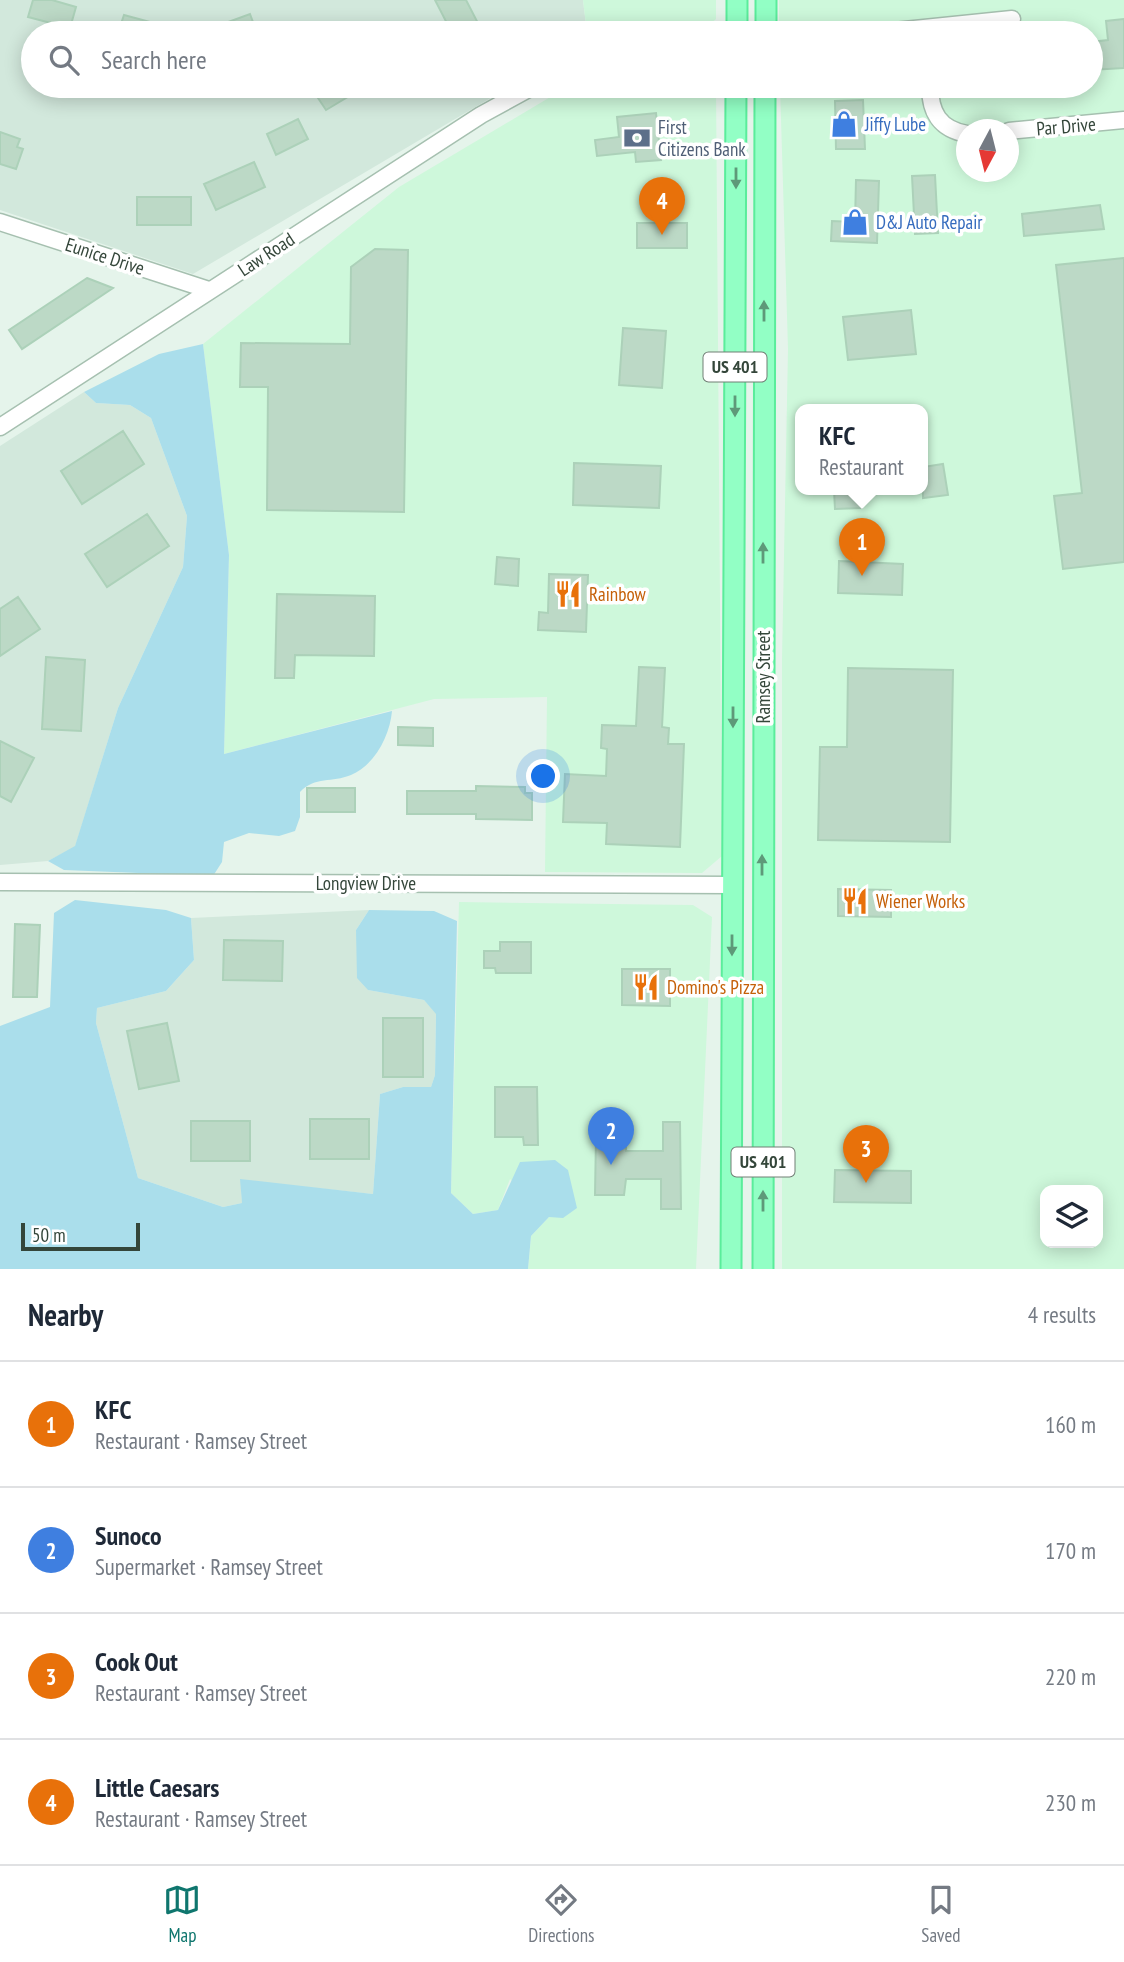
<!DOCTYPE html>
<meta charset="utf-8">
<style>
:root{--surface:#fff;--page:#f2f2f3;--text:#1f2937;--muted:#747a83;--line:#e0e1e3;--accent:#0f766e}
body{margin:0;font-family:"PT Sans Narrow",sans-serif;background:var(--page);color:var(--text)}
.controls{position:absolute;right:21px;bottom:21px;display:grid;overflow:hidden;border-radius:14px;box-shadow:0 4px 18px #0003}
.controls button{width:63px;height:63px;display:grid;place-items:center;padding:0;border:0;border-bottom:2px solid var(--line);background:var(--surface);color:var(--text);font:35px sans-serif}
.compass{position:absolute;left:956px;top:119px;width:63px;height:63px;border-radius:50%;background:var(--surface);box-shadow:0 4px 18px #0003;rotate:187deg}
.scale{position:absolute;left:21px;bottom:18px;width:119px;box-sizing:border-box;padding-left:7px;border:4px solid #34463a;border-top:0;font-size:19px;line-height:24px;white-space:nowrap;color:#34463a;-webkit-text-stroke:5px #fff;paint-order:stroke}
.you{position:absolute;left:544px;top:777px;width:24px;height:24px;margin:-18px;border:5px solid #fff;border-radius:50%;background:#1a73e8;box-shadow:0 0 0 10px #1a73e833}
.badge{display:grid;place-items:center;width:46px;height:46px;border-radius:50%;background:var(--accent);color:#fff;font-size:23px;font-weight:700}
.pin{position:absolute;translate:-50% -58px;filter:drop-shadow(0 2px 4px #0008)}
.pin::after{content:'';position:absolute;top:37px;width:24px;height:21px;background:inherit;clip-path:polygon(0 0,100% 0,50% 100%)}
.popup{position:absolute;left:795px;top:404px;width:133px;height:91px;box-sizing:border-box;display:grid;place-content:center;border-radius:14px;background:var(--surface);filter:drop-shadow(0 2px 5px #0005);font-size:23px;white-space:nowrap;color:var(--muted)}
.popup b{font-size:26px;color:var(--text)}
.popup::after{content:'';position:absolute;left:50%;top:100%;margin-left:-14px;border:14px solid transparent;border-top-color:var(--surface)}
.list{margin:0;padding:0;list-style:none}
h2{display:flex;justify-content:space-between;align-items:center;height:91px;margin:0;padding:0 28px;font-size:30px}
h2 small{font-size:23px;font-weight:400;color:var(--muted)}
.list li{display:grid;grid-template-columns:46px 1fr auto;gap:21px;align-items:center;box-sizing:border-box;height:126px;padding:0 28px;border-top:2px solid var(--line)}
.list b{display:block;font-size:26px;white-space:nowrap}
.list p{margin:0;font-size:23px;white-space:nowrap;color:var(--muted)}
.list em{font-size:23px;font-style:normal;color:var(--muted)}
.icon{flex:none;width:38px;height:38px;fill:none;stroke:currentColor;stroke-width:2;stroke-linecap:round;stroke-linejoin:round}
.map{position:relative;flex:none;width:1124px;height:1269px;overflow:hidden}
.search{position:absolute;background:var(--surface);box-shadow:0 4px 18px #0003;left:21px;right:21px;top:21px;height:77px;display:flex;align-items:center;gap:18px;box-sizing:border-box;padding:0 24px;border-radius:38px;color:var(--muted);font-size:26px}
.sheet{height:595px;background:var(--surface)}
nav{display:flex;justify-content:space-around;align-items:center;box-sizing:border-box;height:98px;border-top:2px solid var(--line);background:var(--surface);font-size:19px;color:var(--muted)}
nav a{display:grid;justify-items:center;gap:4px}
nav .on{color:var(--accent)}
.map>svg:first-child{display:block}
.residential{fill:#d2e8dc}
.commercial{fill:#cef8db;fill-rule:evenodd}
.green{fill:#aadeeb}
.building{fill:#bcd9c6;stroke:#acd1b9;stroke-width:2}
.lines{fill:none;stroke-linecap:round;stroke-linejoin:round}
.minor-casing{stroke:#a6c0b0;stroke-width:19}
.major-casing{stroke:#5aed9b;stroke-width:23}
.minor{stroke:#fff;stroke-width:16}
.major{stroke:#92ffc5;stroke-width:19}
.oneway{fill:#5e9979}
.labels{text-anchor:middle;stroke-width:7;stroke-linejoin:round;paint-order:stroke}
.shield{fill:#fff;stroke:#717e75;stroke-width:2}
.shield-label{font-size:18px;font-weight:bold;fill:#34463a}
.shop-label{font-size:19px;fill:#366cbe;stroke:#fff;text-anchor:start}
.street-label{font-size:19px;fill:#34463a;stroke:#fff}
.service-label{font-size:19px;fill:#4e5e75;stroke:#fff;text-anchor:start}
.food-label{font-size:19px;fill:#c56008;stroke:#fff;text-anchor:start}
</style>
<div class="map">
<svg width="1124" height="1269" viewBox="0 0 1124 1269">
<rect width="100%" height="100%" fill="#e5f4eb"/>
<!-- residential -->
<path class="residential" d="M0,0H583L587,33H33V86H511L193,274L0,210Z
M84,392L96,403L130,405L151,418L187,516L183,567L118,708L75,847L48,861L0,865V446Z
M369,910L356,930L368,990L424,1000L436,1013L435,1075L431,1087H403L380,1094L373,1194L241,1180L242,1203L223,1207L138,1178L96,1023L97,1008L166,991L194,960L191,918Z"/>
<!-- commercial -->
<path class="commercial" d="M583,0H716V19L699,33H587Z
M779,0H1124V1269H782V659L788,349L780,86H1091V33H779ZM967,130H1009V172H967ZM801,410H923V490H801ZM1045,1190H1098V1243H1045Z
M585,86H716L722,856L702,873L545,872L547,697L434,699L224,754L229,555L203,344L399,187L562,90Z
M459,902L693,905L712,917L696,1269H528L531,1236L549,1217L510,1179L498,1210L473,1214L451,1193Z"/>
<!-- green -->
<path class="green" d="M203,344L229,555L224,754L392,711C390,735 375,765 351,775C332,783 315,776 300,792V817L295,831L279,836L249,833L224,842L222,862L213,876L64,870L48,861L75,846L118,708L183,567L187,516L151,418L130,405L96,403L84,392L159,354Z
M75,900L166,910L191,918L194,960L166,991L97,1008L96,1023L138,1178L223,1207L242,1203L240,1179L373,1194L380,1094L403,1087H431L435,1075L436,1014L424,1000L368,990L357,978L356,930L369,910L434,911L457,921L451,1193L473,1214L498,1210L520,1162L555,1160L568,1170L577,1208L563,1218L549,1217L531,1236L528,1269H0V1026L50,1007L54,913Z"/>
<!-- building -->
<path class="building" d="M33,0H52L76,7L70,28L28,17Z
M435,0H466L481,29L473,33H452Z
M250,14L257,33H202L201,32Z
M124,15L176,29V33H118Z
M1124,19V68L1091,70V42L1108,40L1106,21Z
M310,86H366L326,110Z
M863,100L865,149H836L835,101Z
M656,113L661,160L636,162L635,152L597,156L595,140L619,137L617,117Z
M298,119L308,139L276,155L267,134Z
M0,132L20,139L17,147L23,149L16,169L0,164Z
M254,162L265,187L216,210L204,184Z
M935,175L938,233L915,234L912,176Z
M856,180L879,181L877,243L831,241L832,221L855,222Z
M137,197H191V225H137Z
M1100,205L1104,229L1024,236L1022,214Z
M637,223H687V248H637Z
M375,249L408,250L404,512L267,510L268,387H240L241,343L350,344L351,267Z
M1124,258V562L1063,569L1054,496L1082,493L1056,265Z
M87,278L113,288L22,349L9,330Z
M911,310L916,354L848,360L843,317Z
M623,328L666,331L662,388L619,385Z
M123,431L144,464L82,504L61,471Z
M574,463L661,466L659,508L573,505Z
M943,464L948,495L923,498V467Z
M834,490H862V508L835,509Z
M147,514L169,546L107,587L85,554Z
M497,557L519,559L518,586L495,584Z
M839,561L903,564L902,595L838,593Z
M549,574L588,575L586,632L538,630L539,612L548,613Z
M277,594L375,596L374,656L295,655L294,678H275Z
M18,597L40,629L0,656V609Z
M46,657L85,660L81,731L42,729Z
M639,667L665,668L662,727L669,728L668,744H684L680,847L606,844L607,823L563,822L565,774L606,776L607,749L601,748L602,725L636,726Z
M848,668L953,670L950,842L818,840L820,747H847Z
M398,727L433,728V746L398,745Z
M0,741L34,758L11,802L0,796Z
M476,786L525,787V793H532V820L476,819V814H407V791H476Z
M307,788H355V812H307Z
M838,889L891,890V917L838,916Z
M15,924L40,925L37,997H13Z
M224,940L283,941L282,981L223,980Z
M500,942H531V973H496L495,968H484V951H500Z
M622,969H670V1006L622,1005Z
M383,1018H423V1077H383Z
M167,1023L179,1081L139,1089L127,1031Z
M495,1087H537L538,1145H524L523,1137H495Z
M310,1119H369V1159H310Z
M191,1121H250V1161H191Z
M663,1122H680L681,1209H661V1179H626L624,1195H595L596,1137H626V1151H663Z
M835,1170L911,1171V1203L834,1202Z"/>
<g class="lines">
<defs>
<path id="minor" d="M875,33L1012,19
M930,86C930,112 939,129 967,134
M1009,131L1124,120
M0,222L209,290
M0,427L481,115L534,86
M0,882L733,885"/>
<path id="major" d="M737,33V0
M766,33V0
M731,1269L736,86
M763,1269L765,86"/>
</defs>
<!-- minor casing -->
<use href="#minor" class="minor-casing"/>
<!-- major casing -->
<use href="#major" class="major-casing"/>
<!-- minor -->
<use href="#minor" class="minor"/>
<!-- major -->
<use href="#major" class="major"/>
</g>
<!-- one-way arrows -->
<defs><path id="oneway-solid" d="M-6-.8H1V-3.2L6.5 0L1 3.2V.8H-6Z" transform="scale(1.75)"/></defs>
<g class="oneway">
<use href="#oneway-solid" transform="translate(736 178) rotate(90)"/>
<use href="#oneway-solid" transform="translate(764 311) rotate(-90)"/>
<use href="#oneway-solid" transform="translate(735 406) rotate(90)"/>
<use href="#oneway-solid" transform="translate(763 553) rotate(-90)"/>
<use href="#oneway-solid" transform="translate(733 717) rotate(90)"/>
<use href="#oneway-solid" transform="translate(762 865) rotate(-90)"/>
<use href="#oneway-solid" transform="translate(732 945) rotate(90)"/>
<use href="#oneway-solid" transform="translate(763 1201) rotate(-90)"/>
</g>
<!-- icons -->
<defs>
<symbol id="shop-bare" viewBox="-9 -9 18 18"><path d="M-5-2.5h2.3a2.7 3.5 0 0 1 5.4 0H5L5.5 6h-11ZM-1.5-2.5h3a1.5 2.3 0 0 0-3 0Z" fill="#3f7fe0" stroke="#fff" stroke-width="2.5" paint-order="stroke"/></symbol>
<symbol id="bank-bare" viewBox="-9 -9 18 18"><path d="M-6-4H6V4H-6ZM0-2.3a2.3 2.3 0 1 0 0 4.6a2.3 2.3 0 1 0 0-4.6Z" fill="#5c6f8a" stroke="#fff" stroke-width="2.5" paint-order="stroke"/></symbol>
<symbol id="restaurant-bare" viewBox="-9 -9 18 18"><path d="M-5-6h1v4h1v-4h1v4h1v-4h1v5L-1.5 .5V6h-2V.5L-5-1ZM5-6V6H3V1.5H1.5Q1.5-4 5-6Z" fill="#e8710a" stroke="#fff" stroke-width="2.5" paint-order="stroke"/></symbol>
</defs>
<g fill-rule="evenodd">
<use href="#shop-bare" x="825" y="105" width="38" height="38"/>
<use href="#bank-bare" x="618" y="119" width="38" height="38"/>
<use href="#shop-bare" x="836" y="203" width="38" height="38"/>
<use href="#restaurant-bare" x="549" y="575" width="38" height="38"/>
<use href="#restaurant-bare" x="836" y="882" width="38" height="38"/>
<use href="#restaurant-bare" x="627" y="968" width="38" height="38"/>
</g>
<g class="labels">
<!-- shield labels -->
<g class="shield">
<rect x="703.5" y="352.5" width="63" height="29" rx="5"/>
<rect x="731.5" y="1147.5" width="63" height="29" rx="5"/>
</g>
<g class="shield-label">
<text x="735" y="373">US 401</text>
<text x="763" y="1168">US 401</text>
</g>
<!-- shop labels -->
<g class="shop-label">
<text x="865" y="131">Jiffy Lube</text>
<text x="876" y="229">D&amp;J Auto Repair</text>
</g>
<!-- street labels -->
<g class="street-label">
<text transform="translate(1066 126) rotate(-5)" y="7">Par Drive</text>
<text transform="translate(266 254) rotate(-33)" y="7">Law Road</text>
<text transform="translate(105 256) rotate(18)" y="7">Eunice Drive</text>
<text transform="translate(763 677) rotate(-90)" y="7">Ramsey Street</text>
<text x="366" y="890">Longview Drive</text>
</g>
<!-- service labels -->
<g class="service-label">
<text x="658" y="134">First<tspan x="658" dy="22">Citizens Bank</tspan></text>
</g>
<!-- food labels -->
<g class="food-label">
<text x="589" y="601">Rainbow</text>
<text x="876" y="908">Wiener Works</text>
<text x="667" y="994">Domino's Pizza</text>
</g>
</g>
</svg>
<div class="controls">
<button><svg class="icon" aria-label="layers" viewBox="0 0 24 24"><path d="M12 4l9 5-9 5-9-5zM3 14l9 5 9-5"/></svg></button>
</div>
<svg class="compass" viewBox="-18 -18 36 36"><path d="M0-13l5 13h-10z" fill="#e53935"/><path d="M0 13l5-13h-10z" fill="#747a83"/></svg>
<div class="scale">50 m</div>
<div class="you"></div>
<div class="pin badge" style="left:862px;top:576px;background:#e8710a">1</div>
<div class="popup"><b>KFC</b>Restaurant</div>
<div class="pin badge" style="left:611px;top:1165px;background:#3f7fe0">2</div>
<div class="pin badge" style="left:866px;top:1183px;background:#e8710a">3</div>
<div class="pin badge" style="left:662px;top:235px;background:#e8710a">4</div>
<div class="search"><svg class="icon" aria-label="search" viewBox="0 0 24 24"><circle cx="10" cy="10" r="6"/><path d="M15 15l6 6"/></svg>Search here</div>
</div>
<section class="sheet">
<h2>Nearby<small>4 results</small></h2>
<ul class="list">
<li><span class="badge" style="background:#e8710a">1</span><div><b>KFC</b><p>Restaurant · Ramsey Street</p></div><em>160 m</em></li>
<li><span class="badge" style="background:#3f7fe0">2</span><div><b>Sunoco</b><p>Supermarket · Ramsey Street</p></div><em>170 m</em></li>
<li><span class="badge" style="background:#e8710a">3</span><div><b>Cook Out</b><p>Restaurant · Ramsey Street</p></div><em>220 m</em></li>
<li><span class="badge" style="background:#e8710a">4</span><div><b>Little Caesars</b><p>Restaurant · Ramsey Street</p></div><em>230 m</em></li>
</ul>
</section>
<nav>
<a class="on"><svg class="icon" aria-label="map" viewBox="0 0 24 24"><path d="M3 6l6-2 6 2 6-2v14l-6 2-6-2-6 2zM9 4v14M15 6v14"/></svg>Map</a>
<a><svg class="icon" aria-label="directions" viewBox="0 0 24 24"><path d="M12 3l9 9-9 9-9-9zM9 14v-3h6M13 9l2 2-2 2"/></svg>Directions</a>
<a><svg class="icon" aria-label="saved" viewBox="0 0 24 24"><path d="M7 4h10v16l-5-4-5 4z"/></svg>Saved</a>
</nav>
